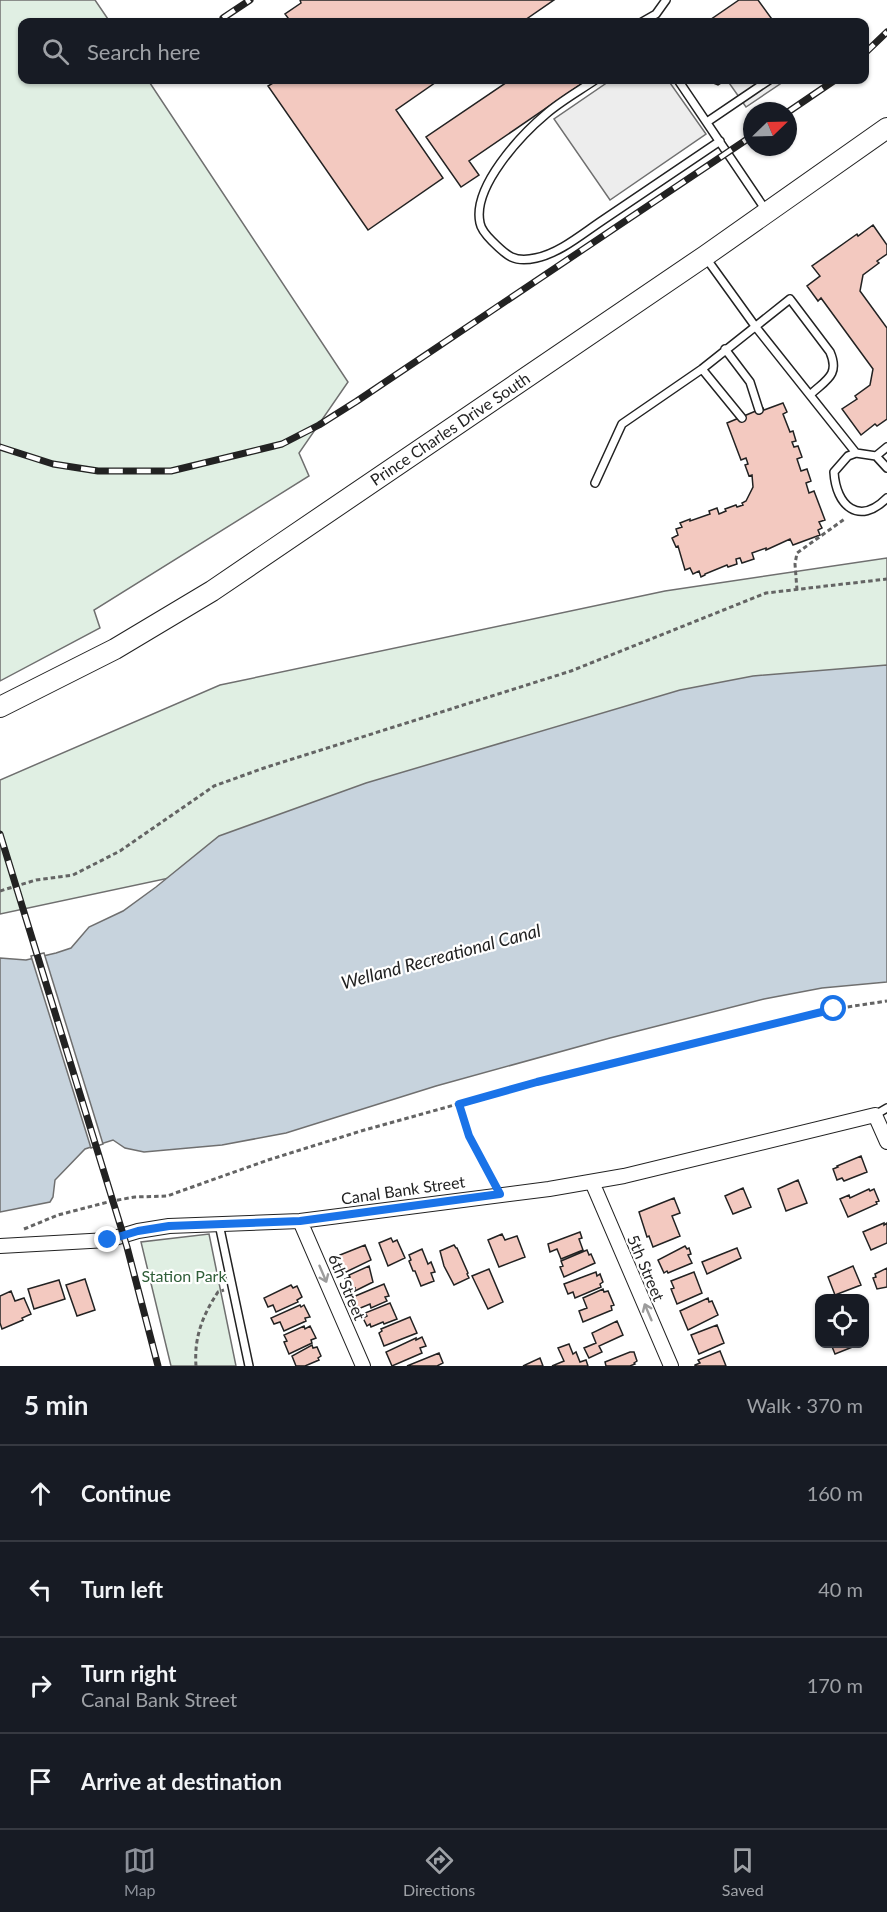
<!DOCTYPE html>
<meta charset="utf-8">
<style>
:root{--surface:#171b24;--page:#242831;--text:#f1f3f6;--muted:#9ea1a6;--line:#363941;--accent:#8c9099}
body{margin:0;font-family:Lato,sans-serif;background:var(--page);color:var(--text)}
.controls{position:absolute;right:18px;bottom:18px;display:grid;overflow:hidden;border-radius:12px;box-shadow:0 2px 4px #0004}
.controls button{width:54px;height:54px;display:grid;place-items:center;padding:0;border:0;border-bottom:2px solid var(--line);background:var(--surface);color:var(--text);font:30px sans-serif}
.compass{position:absolute;left:743px;top:102px;width:54px;height:54px;border-radius:50%;background:var(--surface);box-shadow:0 2px 4px #0004;rotate:67deg}
.stop{position:absolute;width:18px;height:18px;margin:-14px;border:4px solid #1a73e8;border-radius:50%;background:#fff}
.stop.end{background:#1a73e8;border-color:#fff;box-shadow:0 2px 6px #0008}
.list{margin:0;padding:0;list-style:none}
h2{display:flex;justify-content:space-between;align-items:center;height:78px;margin:0;padding:0 24px;font-size:26px}
h2 small{font-size:20px;font-weight:400;color:var(--muted)}
.list li{display:grid;grid-template-columns:39px 1fr auto;gap:18px;align-items:center;box-sizing:border-box;height:96px;padding:0 24px;border-top:2px solid var(--line)}
.list b{display:block;font-size:22px;white-space:nowrap}
.list p{margin:0;font-size:20px;white-space:nowrap;color:var(--muted)}
.list em{font-size:20px;font-style:normal;color:var(--muted)}
.icon{flex:none;width:33px;height:33px;fill:none;stroke:currentColor;stroke-width:2;stroke-linecap:round;stroke-linejoin:round}
.map{position:relative;flex:none;width:887px;height:1366px;overflow:hidden}
.search{position:absolute;background:var(--surface);box-shadow:0 2px 4px #0004;left:18px;right:18px;top:18px;height:66px;display:flex;align-items:center;gap:15px;box-sizing:border-box;padding:0 21px;border-radius:12px;color:var(--muted);font-size:22px}
.sheet{height:462px;background:var(--surface)}
nav{display:flex;justify-content:space-around;align-items:center;box-sizing:border-box;height:84px;border-top:2px solid var(--line);background:var(--surface);font-size:16px;color:var(--muted)}
nav a{display:grid;justify-items:center;gap:3px}
nav .on{color:var(--accent)}
.map>svg:first-child{display:block}
.green{fill:#e0efe3;stroke:#6f6f6f;stroke-width:1.5}
.parking{fill:#ededed;stroke:#6f6f6f;stroke-width:1.5}
.water{fill:#c7d3dd;stroke:#6f6f6f;stroke-width:1.5}
.pier{fill:#fff;stroke:#6f6f6f;stroke-width:1.5}
.building{fill:#f3c9c0;stroke:#222;stroke-width:1.5}
.lines{fill:none;stroke-linecap:round;stroke-linejoin:round}
.lane-casing{stroke:#222;stroke-width:10}
.street-casing{stroke:#222;stroke-width:16}
.secondary-casing{stroke:#222;stroke-width:22}
.path{stroke:#646464;stroke-width:3;stroke-dasharray:4.5 3;stroke-linecap:butt}
.lane{stroke:#fff;stroke-width:7}
.street{stroke:#fff;stroke-width:14}
.secondary{stroke:#fff;stroke-width:20}
.rail-casing{stroke:#222;stroke-width:7}
.rail{stroke:#fff;stroke-width:4.5;stroke-dasharray:14;stroke-linecap:butt}
.oneway{stroke:#9c9c9c}
.route{stroke:#1a73e8;stroke-width:8}
.labels{text-anchor:middle;stroke-width:4.5;stroke-linejoin:round;paint-order:stroke}
.street-label{font-size:16px;fill:#222;stroke:#fff}
.park-label{font-size:16px;fill:#2f5e38;stroke:#fff}
.water-label{font-size:18px;font-style:italic;fill:#222;stroke:#fff}
</style>
<div class="map">
<svg width="887" height="1366" viewBox="0 0 887 1366">
<rect width="100%" height="100%" fill="#fff"/>
<!-- green -->
<path class="green" d="M0,0H95L110,22H22V80H148L348,382L299,453L309,476L94,610L100,628L0,681Z
M887,558V725L0,914V780L220,685L665,591Z
M209,1234L236,1366H171L141,1242Z"/>
<!-- parking -->
<path class="parking" d="M611,80H668L706,134L610,200L554,119Z
M727,80H786L746,107Z"/>
<!-- water -->
<path class="water" d="M887,665V982L822,988L764,999L610,1038L436,1086L286,1133L222,1145L144,1152L125,1148L113,1140L85,1149L55,1180L53,1197L50,1202L0,1212V958L26,960L56,953L71,948L89,927L123,911L156,887L219,836L366,783L680,690L753,676Z"/>
<!-- pier -->
<path class="pier" d="M44,953L103,1144L91,1148L31,956Z"/>
<!-- building -->
<path class="building" d="M300,0H554L522,22H291L285,14L301,3Z
M739,0H758L774,22H707Z
M278,80H439L396,110L443,178L368,230L268,86Z
M510,80H587L469,161L479,175L461,187L426,137Z
M711,80H726L718,85L713,83Z
M873,225L887,245V254L877,261L879,263L863,275L860,291L887,328V419L877,426L875,424L861,435L842,409L857,399L855,396L870,385L873,369L821,298L818,301L807,286L820,276L812,266L857,234L858,236Z
M783,403L787,412L783,414L790,432L793,431L796,441L792,442L794,447L798,446L802,457L797,459L801,471L807,469L811,481L806,483L809,493L814,491L825,520L819,522L822,528L818,530L820,535L793,545L790,539L766,550V548L752,553L754,559L742,563L740,558L736,559L737,564L728,567L727,565L705,574V575L701,577L699,571L693,574L690,568L685,570L678,546L676,547L672,538L678,535L676,529L682,527L680,523L690,519V521L710,514L709,511L717,508L719,514L726,511L725,509L736,505L737,507L743,505L742,503L746,501L753,487L752,475L749,476L745,465L748,464L746,458L741,460L727,423L763,408L764,410Z
M861,1156L867,1172L844,1181L842,1178L837,1180L833,1169L838,1167L837,1166Z
M798,1180L807,1203L786,1211L778,1189Z
M743,1188L751,1207L733,1214L725,1196Z
M869,1189L870,1191L874,1189L879,1201L876,1202L877,1204L848,1217L840,1199L849,1195L850,1198Z
M674,1198L680,1213L672,1216L680,1236L653,1247L649,1236L647,1237L639,1212Z
M884,1223V1225L887,1223V1243L871,1250L863,1232Z
M580,1232L582,1238L579,1239L583,1250L561,1259L557,1249L550,1252L548,1244Z
M502,1234L505,1240L517,1236L525,1257L499,1267L488,1240Z
M391,1238L393,1242L397,1240L405,1258L388,1266L379,1243Z
M365,1245L371,1260L346,1272L345,1270L341,1271L336,1260L341,1258L340,1255Z
M454,1245L456,1248H457L468,1273L467,1274L469,1278L454,1285L444,1266L440,1251Z
M685,1246L687,1249L689,1248L691,1254L688,1255L692,1263L668,1273L667,1271L664,1273L658,1260Z
M737,1248L741,1258L707,1274L702,1262Z
M422,1249L428,1264L431,1262L435,1272L431,1273L434,1281L421,1286L415,1271H413L409,1261L411,1260L409,1255Z
M587,1250L589,1255L591,1254L595,1263L564,1277L560,1267L563,1266L561,1261Z
M369,1266L373,1282L355,1291V1288L350,1291L345,1279L350,1277L349,1275Z
M853,1266L861,1285L835,1295L828,1277Z
M887,1268V1287L877,1289L873,1278L876,1277L875,1274Z
M489,1269L503,1302L488,1309L472,1276Z
M596,1272L597,1276L600,1274L603,1282L600,1284L601,1287L575,1298L573,1292L568,1294L564,1284Z
M694,1272L702,1293L677,1304L671,1289L674,1288L671,1281Z
M85,1279L95,1310L77,1316L66,1285Z
M59,1280L65,1299L34,1309L28,1289Z
M384,1284L389,1296L385,1297L387,1301L371,1308L370,1304L358,1309L353,1297Z
M291,1285L293,1288L297,1286L302,1297L297,1300L298,1302L276,1312L273,1305L268,1307L264,1298Z
M603,1289L604,1292L608,1291L614,1305L611,1306L612,1310L583,1322L579,1311L587,1308L583,1298Z
M11,1291L15,1301L24,1298L31,1314L22,1318L23,1320L2,1329L0,1323V1296Z
M708,1298L709,1302L712,1301L718,1315L688,1330L680,1311Z
M390,1303L397,1319L384,1324L383,1322L371,1327L370,1324L367,1326L363,1318L367,1316L365,1313Z
M300,1305L301,1307L304,1305L310,1317L305,1318L306,1321L284,1331L280,1322L274,1324L271,1318Z
M410,1317L417,1333L384,1346L379,1333L382,1331L381,1329Z
M617,1321L623,1335L599,1346L602,1352L589,1358L584,1348L596,1343L592,1333Z
M717,1325L724,1343L699,1354L691,1335Z
M304,1326L305,1329L310,1326L316,1338L311,1340L312,1343L289,1354L284,1342L287,1341L284,1335Z
M422,1337L426,1346L420,1348L422,1353L392,1366L386,1352L416,1338V1340Z
M569,1344L573,1354L576,1352L580,1362L586,1360L588,1366H552L564,1361L558,1348Z
M831,1344H860L835,1354Z
M312,1345L313,1348L317,1347L321,1356L318,1358L319,1360L305,1366H296L292,1356Z
M720,1351L726,1366H695V1365L700,1363L698,1360Z
M630,1352H634L637,1361L634,1363L635,1364L630,1366H606L605,1362Z
M439,1353L443,1363L437,1366H407Z
M540,1358L543,1366H523Z"/>
<g class="lines">
<defs>
<path id="lane" d="M642,22L656,14L666,0
M595,80C579,91 561,101 546,114C521,135 472,187 480,223C481,229 488,237 492,241C507,256 514,263 536,258C560,253 582,234 603,220C642,194 681,167 720,141
M678,80L767,212
M707,122L769,80
M706,258L755,326L856,453L876,456L887,447
M725,349L750,382L759,410
M702,369L742,418
M856,453L848,456L834,472C836,506 859,526 887,498
M876,456L887,468
M595,483L622,424L702,369L790,299L830,352C840,375 826,380 811,394
M875,1115L887,1108
M219,1224L249,1366"/>
<path id="street" d="M592,1182L671,1366
M300,1221L363,1366
M0,1246L108,1240L138,1231L169,1226L300,1221L549,1189L624,1176L875,1115L887,1142"/>
<path id="secondary" d="M0,707L115,649L212,591L705,256L887,128"/>
</defs>
<!-- lane casing -->
<use href="#lane" class="lane-casing"/>
<!-- street casing -->
<use href="#street" class="street-casing"/>
<!-- secondary casing -->
<use href="#secondary" class="secondary-casing"/>
<!-- path -->
<path class="path" d="M797,590L795,564L797,553L846,518
M0,891L36,880L73,875L120,851L214,786L264,768L571,671L766,593L887,579
M459,1104L469,1136L493,1181
M24,1229L58,1215L112,1201L135,1197L167,1196L268,1160L361,1131L537,1082L834,1009L887,1001
M196,1366C194,1338 202,1316 218,1292L224,1290"/>
<!-- lane -->
<use href="#lane" class="lane"/>
<!-- street -->
<use href="#street" class="street"/>
<!-- secondary -->
<use href="#secondary" class="secondary"/>
<defs>
<path id="rail" d="M223,18L250,0
M864,54L887,32
M788,112L835,80
M0,447L53,464L98,471H171L282,444L319,425L357,401L752,136
M0,834L127,1247L158,1366"/>
</defs>
<!-- rail casing -->
<use href="#rail" class="rail-casing"/>
<!-- rail -->
<use href="#rail" class="rail"/>
</g>
<!-- one-way arrows -->
<defs><path id="oneway-shaft" d="M-6 0H5M1.5-3L5.5 0L1.5 3" fill="none" stroke-width="1.6" stroke-linecap="round" stroke-linejoin="round" transform="scale(1.5)"/></defs>
<g class="oneway">
<use href="#oneway-shaft" transform="translate(323 1274) rotate(67)"/>
<use href="#oneway-shaft" transform="translate(648 1312) rotate(-113)"/>
</g>
<g class="lines">
<!-- route -->
<path class="route" d="M108,1240L138,1231L169,1226L300,1221L500,1194L469,1136L459,1104L537,1082L834,1009"/>
</g>
<g class="labels">
<!-- street labels -->
<g class="street-label">
<text transform="translate(450 429) rotate(-34)" y="6">Prince Charles Drive South</text>
<text transform="translate(403 1190) rotate(-8)" y="6">Canal Bank Street</text>
<text transform="translate(646 1268) rotate(67)" y="6">5th Street</text>
<text transform="translate(347 1287) rotate(67)" y="6">6th Street</text>
</g>
<!-- park labels -->
<g class="park-label">
<text x="184" y="1282">Station Park</text>
</g>
<!-- water labels -->
<g class="water-label">
<text transform="translate(441 957) rotate(-15)" y="6">Welland Recreational Canal</text>
</g>
</g>
</svg>
<div class="controls">
<button><svg class="icon" aria-label="locate" viewBox="0 0 24 24"><circle cx="12" cy="12" r="6"/><path d="M12 2v4M12 18v4M2 12h4M18 12h4"/></svg></button>
</div>
<svg class="compass" viewBox="-18 -18 36 36"><path d="M0-13l5 13h-10z" fill="#e53935"/><path d="M0 13l5-13h-10z" fill="#9ea1a6"/></svg>
<div class="stop" style="left:834px;top:1009px"></div>
<div class="stop end" style="left:108px;top:1240px"></div>
<div class="search"><svg class="icon" aria-label="search" viewBox="0 0 24 24"><circle cx="10" cy="10" r="6"/><path d="M15 15l6 6"/></svg>Search here</div>
</div>
<section class="sheet">
<h2>5 min<small>Walk · 370 m</small></h2>
<ul class="list">
<li><svg class="icon" aria-label="ahead" viewBox="0 0 24 24"><path d="M12 20V5M6 11l6-6 6 6"/></svg><div><b>Continue</b></div><em>160 m</em></li>
<li><svg class="icon" aria-label="left" viewBox="0 0 24 24"><path d="M17 20v-9H6M10 6l-5 5 5 5"/></svg><div><b>Turn left</b></div><em>40 m</em></li>
<li><svg class="icon" aria-label="right" viewBox="0 0 24 24"><path d="M7 20v-9h11M14 6l5 5-5 5"/></svg><div><b>Turn right</b><p>Canal Bank Street</p></div><em>170 m</em></li>
<li><svg class="icon" aria-label="arrive" viewBox="0 0 24 24"><path d="M6 21V4h12l-3 4 3 4H6"/></svg><div><b>Arrive at destination</b></div></li>
</ul>
</section>
<nav>
<a class="on"><svg class="icon" aria-label="map" viewBox="0 0 24 24"><path d="M3 6l6-2 6 2 6-2v14l-6 2-6-2-6 2zM9 4v14M15 6v14"/></svg>Map</a>
<a><svg class="icon" aria-label="directions" viewBox="0 0 24 24"><path d="M12 3l9 9-9 9-9-9zM9 14v-3h6M13 9l2 2-2 2"/></svg>Directions</a>
<a><svg class="icon" aria-label="saved" viewBox="0 0 24 24"><path d="M7 4h10v16l-5-4-5 4z"/></svg>Saved</a>
</nav>
